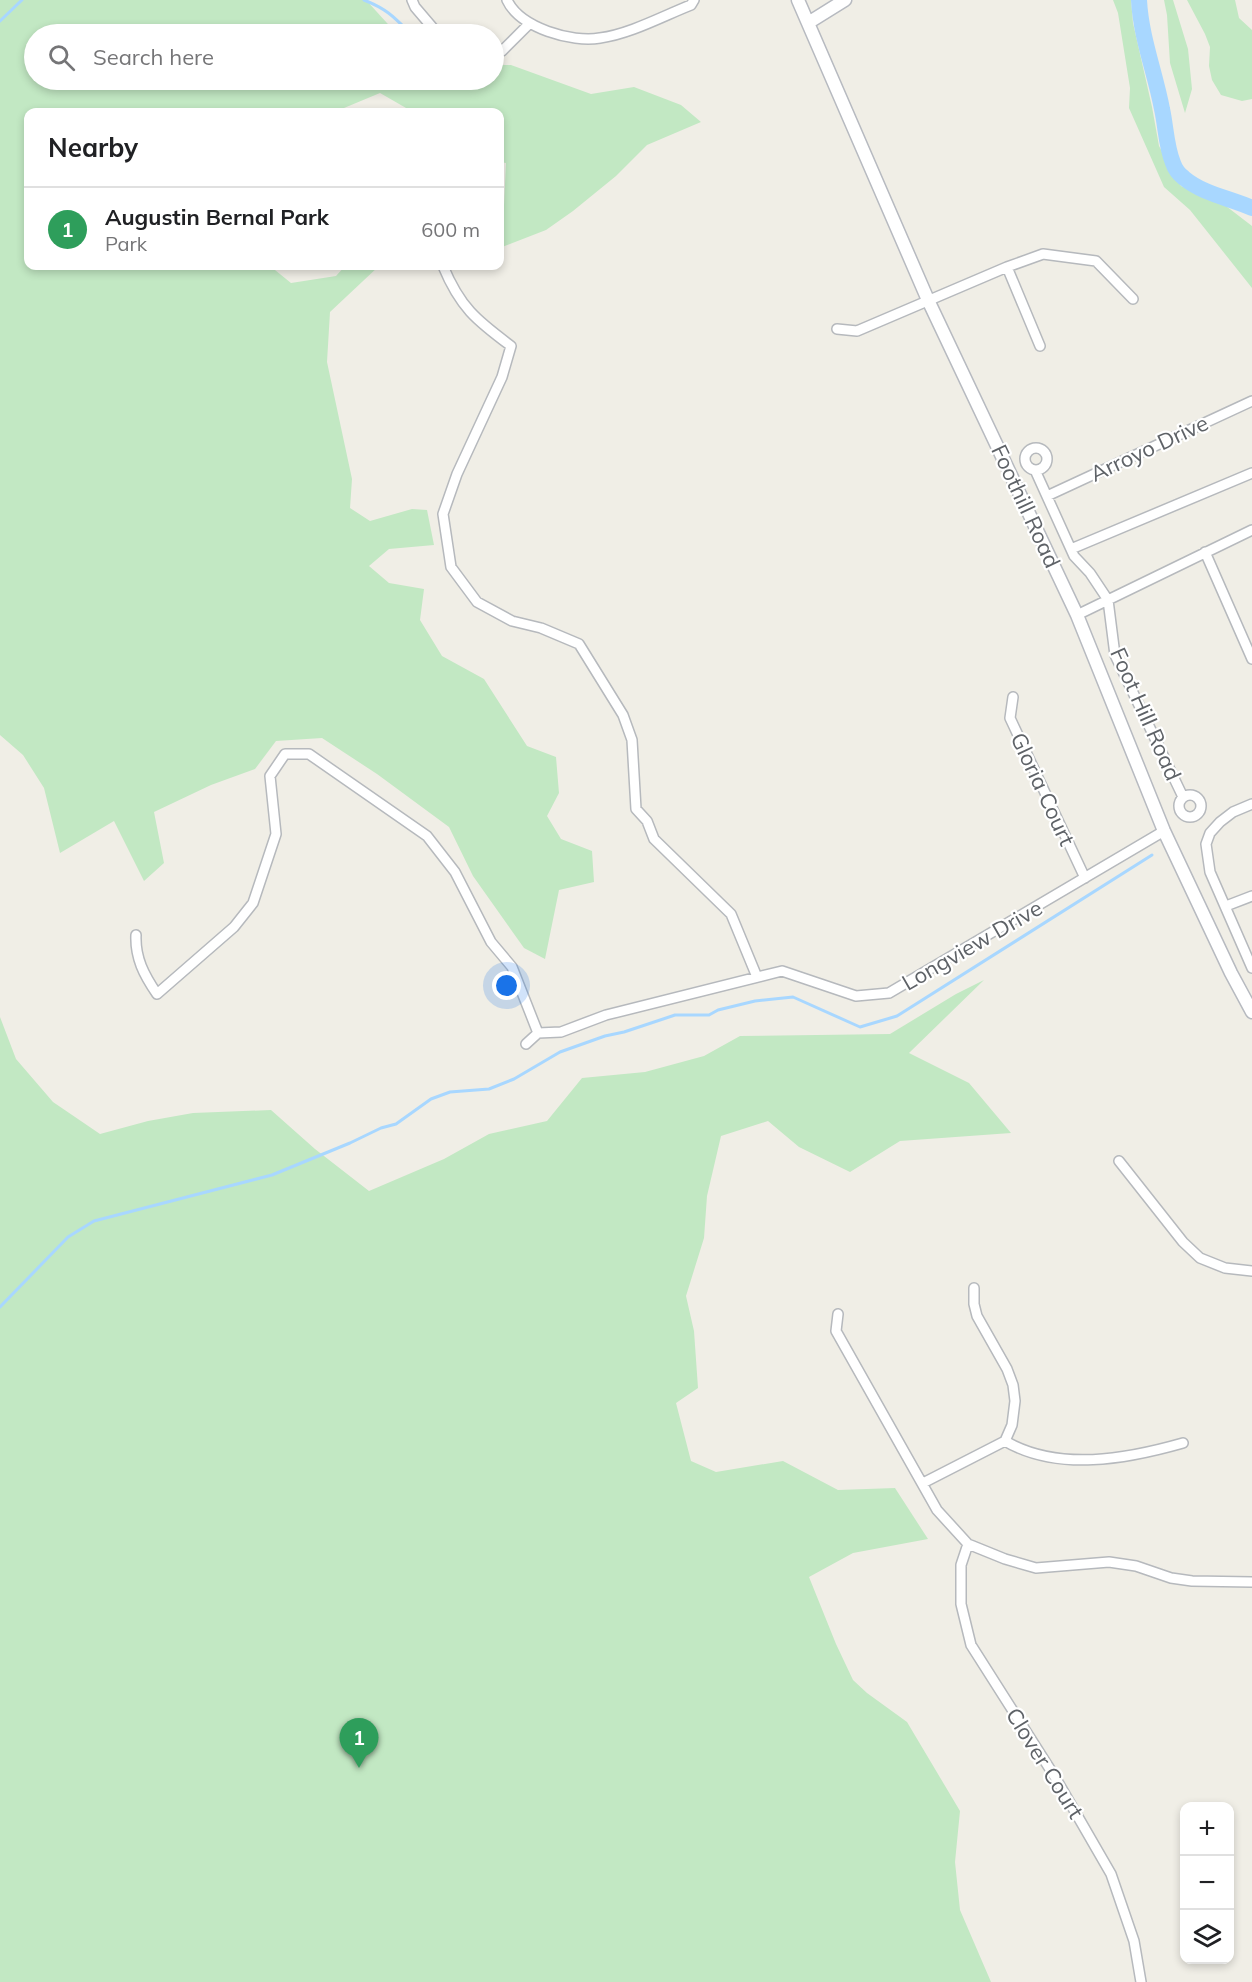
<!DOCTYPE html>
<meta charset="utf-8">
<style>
:root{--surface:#fff;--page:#f2f2f2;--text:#202124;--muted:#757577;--line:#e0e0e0;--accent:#ee412e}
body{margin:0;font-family:Mulish,sans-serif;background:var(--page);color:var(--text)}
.controls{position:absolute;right:18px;bottom:18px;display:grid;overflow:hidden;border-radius:12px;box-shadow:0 3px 9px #0003}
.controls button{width:54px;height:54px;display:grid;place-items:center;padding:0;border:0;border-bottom:2px solid var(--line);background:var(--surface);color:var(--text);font:30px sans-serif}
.you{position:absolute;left:507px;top:986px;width:21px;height:21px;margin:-15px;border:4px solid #fff;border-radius:50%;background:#1a73e8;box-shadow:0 0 0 9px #1a73e833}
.badge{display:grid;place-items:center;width:39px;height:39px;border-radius:50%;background:var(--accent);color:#fff;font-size:20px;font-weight:700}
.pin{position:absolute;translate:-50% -50px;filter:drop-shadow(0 2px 3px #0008)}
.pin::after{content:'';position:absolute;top:32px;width:21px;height:18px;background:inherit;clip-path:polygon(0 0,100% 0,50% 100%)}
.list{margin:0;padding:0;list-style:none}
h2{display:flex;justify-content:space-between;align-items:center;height:78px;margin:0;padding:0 24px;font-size:26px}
h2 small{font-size:20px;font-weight:400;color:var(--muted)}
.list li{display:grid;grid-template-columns:39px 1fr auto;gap:18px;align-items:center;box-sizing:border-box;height:84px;padding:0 24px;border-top:2px solid var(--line)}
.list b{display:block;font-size:22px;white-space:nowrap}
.list p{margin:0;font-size:20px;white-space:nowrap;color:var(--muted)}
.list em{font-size:20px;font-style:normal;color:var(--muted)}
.icon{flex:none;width:33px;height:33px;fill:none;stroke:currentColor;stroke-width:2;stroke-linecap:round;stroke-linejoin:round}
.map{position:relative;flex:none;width:1252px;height:1982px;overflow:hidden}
.search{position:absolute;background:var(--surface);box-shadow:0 3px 9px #0003;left:24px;top:24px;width:480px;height:66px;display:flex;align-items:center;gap:15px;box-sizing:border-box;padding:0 21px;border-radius:33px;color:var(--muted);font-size:22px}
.panel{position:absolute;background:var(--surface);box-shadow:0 3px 9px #0003;left:24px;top:108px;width:480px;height:162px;border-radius:12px}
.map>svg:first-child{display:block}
.green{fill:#c2e8c3}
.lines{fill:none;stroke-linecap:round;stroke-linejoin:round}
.stream{stroke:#a8d7ff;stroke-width:3}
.river{stroke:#a8d7ff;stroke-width:16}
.minor-casing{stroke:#b6b9bd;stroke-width:12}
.secondary-casing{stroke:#b7bac0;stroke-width:15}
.minor{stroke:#fff;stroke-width:9}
.secondary{stroke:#fff;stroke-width:12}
.labels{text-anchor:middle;stroke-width:4.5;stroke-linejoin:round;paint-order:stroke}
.street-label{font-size:22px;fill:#5e6267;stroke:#fff}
</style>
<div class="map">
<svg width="1252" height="1982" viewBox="0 0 1252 1982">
<rect width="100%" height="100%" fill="#f0eee6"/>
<!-- green -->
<path class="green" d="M0,0H366L397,34H34V80H494V65H511L591,94L634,87L681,105L701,122L647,145L616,176L573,211L546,230L502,247L506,163L500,162V112H413L380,93L344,108L346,112H28V266H270L291,283L336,276L345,266H379L330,312L327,362L352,479L350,508L370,521L412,509L427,510L434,545L389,549L369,566L389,583L424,589L420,620L442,656L484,679L527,746L556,757L559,793L547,816L561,839L592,851L594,882L559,890L545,959L524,948L473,876L449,827L377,774L322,738L276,741L255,769L211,785L154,812L164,863L144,881L114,821L60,853L44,788L23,755L0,735Z
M1113,0H1131L1133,23L1152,107L1159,146L1181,186L1222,203L1252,226V288L1190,210L1164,187L1129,108L1130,88L1118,13Z
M1164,0H1173L1188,49L1192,89L1185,113L1170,63L1167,15Z
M1187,0H1235L1239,18L1252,30V99L1242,101L1221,95L1212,80L1209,66L1210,47L1205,34Z
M984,980L909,1053L969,1083L1011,1133L900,1141L850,1172L799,1147L768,1121L721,1136L707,1196L704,1238L686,1296L694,1331L698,1388L676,1403L691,1461L716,1472L783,1461L838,1490L895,1488L928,1539L853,1553L809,1577L836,1644L853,1680L867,1693L907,1722L960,1811L955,1862L960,1910L991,1982H0V1017L16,1059L53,1102L100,1134L148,1121L193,1113L271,1110L315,1149L369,1191L444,1159L489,1134L547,1121L582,1078L645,1072L704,1056L740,1036L890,1034L956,994Z"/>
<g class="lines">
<!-- stream -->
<path class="stream" d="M364,0C387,9 394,17 411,34
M0,21L22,0
M0,1307L68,1237L94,1221L272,1175L350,1143L381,1128L396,1124L431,1099L450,1092L489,1089L514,1079L560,1052L605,1036L624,1032L675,1015H709L718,1010L755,1001L793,997L860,1027L897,1016L1152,855"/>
<!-- river -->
<path class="river" d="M1139,0C1141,38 1155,72 1162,109C1166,127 1166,146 1173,163C1175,169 1180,175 1184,178C1203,194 1230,198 1252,208"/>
<defs>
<path id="minor" d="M412,0L415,7L438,34
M507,0C520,28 572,43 600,38C630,34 663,16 691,5L694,0
M494,53L502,51L529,24
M443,266C460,307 476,320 511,346L502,377L457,474L443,514L451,567L477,602L512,621L541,628L579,644L623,715L632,740L636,809L647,821L654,839L731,914L757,977
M1007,267L1040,346
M837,329L857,331L1007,267L1043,254L1096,261L1133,299
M1025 459a11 11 0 1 1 22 0a11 11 0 1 1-22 0Z
M1035,470L1074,556L1090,573L1108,600L1115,655L1183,797
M1047,496L1252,401
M1071,549L1252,473
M1205,552L1252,659
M1077,615L1252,530
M1013,697L1010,718L1085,878
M1179 806a11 11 0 1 1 22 0a11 11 0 1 1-22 0Z
M1252,804L1233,812L1220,822L1210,833L1206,844L1210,872L1252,968
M1226,906L1252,896
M136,935C135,958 144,975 157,994L234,927L253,903L276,834L270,776L285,754H309L427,836L455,872L491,942L512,967L538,1033
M526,1044L538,1033L561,1032L606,1015L782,971L856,996L889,993L1164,831
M1119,1161L1183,1242L1200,1258L1225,1268L1252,1271
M838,1314L836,1331L937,1510L968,1544L1005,1559L1036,1568L1109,1562L1136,1566L1171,1578L1192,1581L1252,1582
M1005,1441C1058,1472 1127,1459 1183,1443
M923,1483L1005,1441L1012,1425L1015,1401L1013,1385L1007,1369L977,1316L974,1304V1288
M968,1544L961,1565V1604L971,1645L1055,1777L1111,1874L1134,1941L1141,1982"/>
<path id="secondary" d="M798,0L928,300L1077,615L1164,831L1231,973L1252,1012
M808,23L845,0"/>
</defs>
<!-- minor casing -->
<use href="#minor" class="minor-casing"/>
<!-- secondary casing -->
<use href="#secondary" class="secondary-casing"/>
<!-- minor -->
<use href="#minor" class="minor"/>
<!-- secondary -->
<use href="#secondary" class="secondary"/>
</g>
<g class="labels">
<!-- street labels -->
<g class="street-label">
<text transform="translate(1149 448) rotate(-25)" y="8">Arroyo Drive</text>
<text transform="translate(1026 506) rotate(65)" y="8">Foothill Road</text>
<text transform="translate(1146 714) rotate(66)" y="8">Foot Hill Road</text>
<text transform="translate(1043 789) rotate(65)" y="8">Gloria Court</text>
<text transform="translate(972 945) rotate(-30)" y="8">Longview Drive</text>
<text transform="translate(1045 1763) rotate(58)" y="8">Clover Court</text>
</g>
</g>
</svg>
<div class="controls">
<button>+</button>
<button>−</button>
<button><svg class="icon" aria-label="layers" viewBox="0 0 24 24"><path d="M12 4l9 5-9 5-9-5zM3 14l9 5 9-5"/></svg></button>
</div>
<div class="you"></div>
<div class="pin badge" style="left:359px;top:1768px;background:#2e9e5b">1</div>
<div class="search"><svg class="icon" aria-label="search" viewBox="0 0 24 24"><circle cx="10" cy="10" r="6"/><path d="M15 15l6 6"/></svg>Search here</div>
<section class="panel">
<h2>Nearby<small></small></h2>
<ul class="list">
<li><span class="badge" style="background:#2e9e5b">1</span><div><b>Augustin Bernal Park</b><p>Park</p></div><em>600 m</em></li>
</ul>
</section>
</div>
